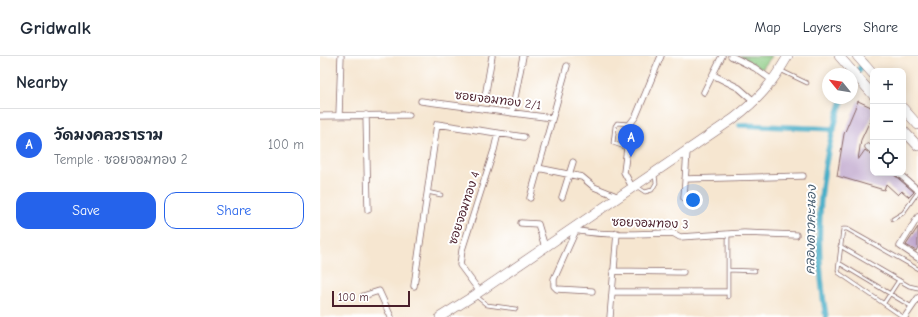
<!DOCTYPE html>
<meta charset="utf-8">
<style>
:root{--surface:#fff;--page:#f6f6f7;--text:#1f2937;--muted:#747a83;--line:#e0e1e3;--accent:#2563eb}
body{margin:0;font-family:"Comic Neue","Playpen Sans Thai",sans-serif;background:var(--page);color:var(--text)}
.controls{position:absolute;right:12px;top:12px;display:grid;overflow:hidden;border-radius:8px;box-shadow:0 2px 10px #0003}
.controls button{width:36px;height:36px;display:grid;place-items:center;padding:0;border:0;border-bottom:1px solid var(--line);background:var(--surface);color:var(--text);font:20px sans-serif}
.compass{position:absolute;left:502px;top:12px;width:36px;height:36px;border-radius:50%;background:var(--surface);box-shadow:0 2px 10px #0003;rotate:300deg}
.scale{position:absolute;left:12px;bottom:10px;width:78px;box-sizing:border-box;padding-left:4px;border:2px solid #4a1f2b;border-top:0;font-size:11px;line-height:14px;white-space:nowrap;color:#4a1f2b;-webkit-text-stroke:3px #fff;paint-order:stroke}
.you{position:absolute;left:373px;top:144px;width:14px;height:14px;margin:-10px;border:3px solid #fff;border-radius:50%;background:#1a73e8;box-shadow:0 0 0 6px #1a73e833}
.badge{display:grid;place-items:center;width:26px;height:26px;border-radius:50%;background:var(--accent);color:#fff;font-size:13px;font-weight:700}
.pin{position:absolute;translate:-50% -33px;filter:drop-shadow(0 1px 2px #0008)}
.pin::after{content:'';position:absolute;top:21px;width:14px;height:12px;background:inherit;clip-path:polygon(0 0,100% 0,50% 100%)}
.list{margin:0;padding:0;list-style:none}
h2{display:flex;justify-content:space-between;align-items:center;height:52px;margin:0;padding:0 16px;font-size:17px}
h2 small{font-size:13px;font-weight:400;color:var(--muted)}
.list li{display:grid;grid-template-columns:26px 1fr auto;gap:12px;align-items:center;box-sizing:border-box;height:72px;padding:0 16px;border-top:1px solid var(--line)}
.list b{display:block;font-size:15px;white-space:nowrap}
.list p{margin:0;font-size:13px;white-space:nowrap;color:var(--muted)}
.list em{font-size:13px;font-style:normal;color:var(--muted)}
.actions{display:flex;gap:8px;padding:12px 16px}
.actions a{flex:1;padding:9px 0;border:1px solid var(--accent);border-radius:12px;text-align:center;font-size:14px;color:var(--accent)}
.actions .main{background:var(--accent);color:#fff}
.icon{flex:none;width:22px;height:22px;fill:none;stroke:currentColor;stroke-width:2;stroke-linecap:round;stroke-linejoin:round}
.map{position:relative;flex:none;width:598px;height:261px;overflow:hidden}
header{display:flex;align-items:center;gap:24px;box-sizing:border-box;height:56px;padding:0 20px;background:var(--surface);border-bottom:1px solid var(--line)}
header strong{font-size:19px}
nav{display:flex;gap:22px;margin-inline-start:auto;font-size:14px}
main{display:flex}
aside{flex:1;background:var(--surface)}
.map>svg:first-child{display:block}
.green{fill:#8aca82;stroke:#6a7456}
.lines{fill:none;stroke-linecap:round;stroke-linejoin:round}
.canal{stroke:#48aec7;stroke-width:5.5}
.building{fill:#c0a7cd}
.service-casing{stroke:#866565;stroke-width:4.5}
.minor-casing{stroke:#866565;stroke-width:7}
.primary-casing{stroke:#866565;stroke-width:10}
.service{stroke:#fff;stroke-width:3}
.minor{stroke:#fff;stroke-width:5.5}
.primary{stroke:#fff;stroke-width:9}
.labels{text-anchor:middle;stroke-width:4;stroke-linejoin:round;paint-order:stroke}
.street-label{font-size:12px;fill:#4a1f2b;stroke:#fff}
.water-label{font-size:13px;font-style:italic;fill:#495f71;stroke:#fff}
</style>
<header>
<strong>Gridwalk</strong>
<nav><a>Map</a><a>Layers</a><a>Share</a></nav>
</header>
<main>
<aside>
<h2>Nearby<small></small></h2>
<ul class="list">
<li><span class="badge">A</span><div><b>วัดมงคลวราราม</b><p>Temple · ซอยจอมทอง 2</p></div><em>100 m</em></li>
</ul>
<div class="actions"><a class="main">Save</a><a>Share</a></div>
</aside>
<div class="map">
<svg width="598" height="261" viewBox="0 0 598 261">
<rect width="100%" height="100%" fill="#fff"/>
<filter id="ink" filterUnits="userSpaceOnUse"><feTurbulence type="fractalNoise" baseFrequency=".025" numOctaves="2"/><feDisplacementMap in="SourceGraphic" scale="8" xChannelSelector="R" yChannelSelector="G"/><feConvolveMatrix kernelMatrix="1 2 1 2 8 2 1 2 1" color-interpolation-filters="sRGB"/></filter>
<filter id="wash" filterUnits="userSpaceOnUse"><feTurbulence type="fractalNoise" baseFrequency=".012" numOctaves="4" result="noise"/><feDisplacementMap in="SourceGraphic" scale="16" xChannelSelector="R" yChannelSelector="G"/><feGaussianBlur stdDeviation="0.9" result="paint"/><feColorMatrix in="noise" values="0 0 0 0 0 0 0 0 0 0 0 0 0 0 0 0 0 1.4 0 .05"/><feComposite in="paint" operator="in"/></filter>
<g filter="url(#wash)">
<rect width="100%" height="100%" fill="#f6e6d0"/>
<!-- green -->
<path class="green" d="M420,0H452L442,13Z"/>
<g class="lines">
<!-- canal -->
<path class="canal" d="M532,26L543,7
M420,69L514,73
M506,261C494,188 498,112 523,42"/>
</g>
<g id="blocks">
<!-- building -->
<path class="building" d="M538,45L551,51L553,58L541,84L538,104L545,94L553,100V117H572L594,136L589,141L582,135L578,139L566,128L564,134L517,120L524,78Z
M598,171V191L596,195L586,189Z"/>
</g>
</g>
<g filter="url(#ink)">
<use href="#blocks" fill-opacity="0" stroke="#866565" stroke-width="1"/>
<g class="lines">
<defs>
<path id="service" d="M460,14L487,27
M307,92L293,87L295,70L297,67L310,68
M316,130L325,136L332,134L336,127L335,119
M107,136L121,139
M573,163L583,157L598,136
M520,190L589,230L598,232
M519,207L592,251
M408,214L435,215
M156,240L167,249L196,253
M408,241V179
M564,247L579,224
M583,261L519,217L518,214L523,173H527L598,213"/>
<path id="minor" d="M411,0L435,12L453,25
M393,19L419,32L435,46
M384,36L402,0
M165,41L172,0
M101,45L232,62
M192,57L203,0
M19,59L21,0
M46,59L48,154
M0,60L89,59
M548,91L553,95
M218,112L262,121L274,131L299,141
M578,117L598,134
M365,123L483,120
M312,131L304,116L310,68L316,60L341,0
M242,141L253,106
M210,142L247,10
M364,142L367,95
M598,161L580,190L598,202
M201,167L218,168L225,191
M252,173C276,181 327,177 353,177L360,181L424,177L476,179
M256,174L234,223V230L237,233L272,235
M293,215L363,216
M94,230L117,68L204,81
M160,236L140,209L142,194L174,94L178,77
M292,236H406
M43,240L59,235L71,261
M290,261L297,177
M585,261L598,242"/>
<path id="primary" d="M519,0L553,39
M537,0L553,18
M583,52L598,69
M583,74L598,90
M120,261L155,239L413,63C439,43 451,29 468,0"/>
</defs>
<!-- service casing -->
<use href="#service" class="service-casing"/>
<!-- minor casing -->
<use href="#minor" class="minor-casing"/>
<!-- primary casing -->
<use href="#primary" class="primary-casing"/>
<!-- service -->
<use href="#service" class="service"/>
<!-- minor -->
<use href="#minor" class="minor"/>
<!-- primary -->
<use href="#primary" class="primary"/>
</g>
</g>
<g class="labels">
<!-- street labels -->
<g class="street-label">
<text transform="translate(178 44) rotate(7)" y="4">ซอยจอมทอง 2/1</text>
<text transform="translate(144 152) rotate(-72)" y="4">ซอยจอมทอง 4</text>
<text transform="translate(330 167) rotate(2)" y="4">ซอยจอมทอง 3</text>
</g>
<!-- water labels -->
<g class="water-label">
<text transform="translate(490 174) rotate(-89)" y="5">คลองดาวคะนอง</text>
</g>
</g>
</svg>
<div class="controls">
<button>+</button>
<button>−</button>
<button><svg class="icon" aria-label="locate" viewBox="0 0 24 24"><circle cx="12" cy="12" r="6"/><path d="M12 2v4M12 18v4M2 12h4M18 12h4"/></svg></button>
</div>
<svg class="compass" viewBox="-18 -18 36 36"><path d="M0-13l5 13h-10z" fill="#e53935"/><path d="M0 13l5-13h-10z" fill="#747a83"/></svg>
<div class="scale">100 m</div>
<div class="you"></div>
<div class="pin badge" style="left:311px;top:101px">A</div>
</div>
</main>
